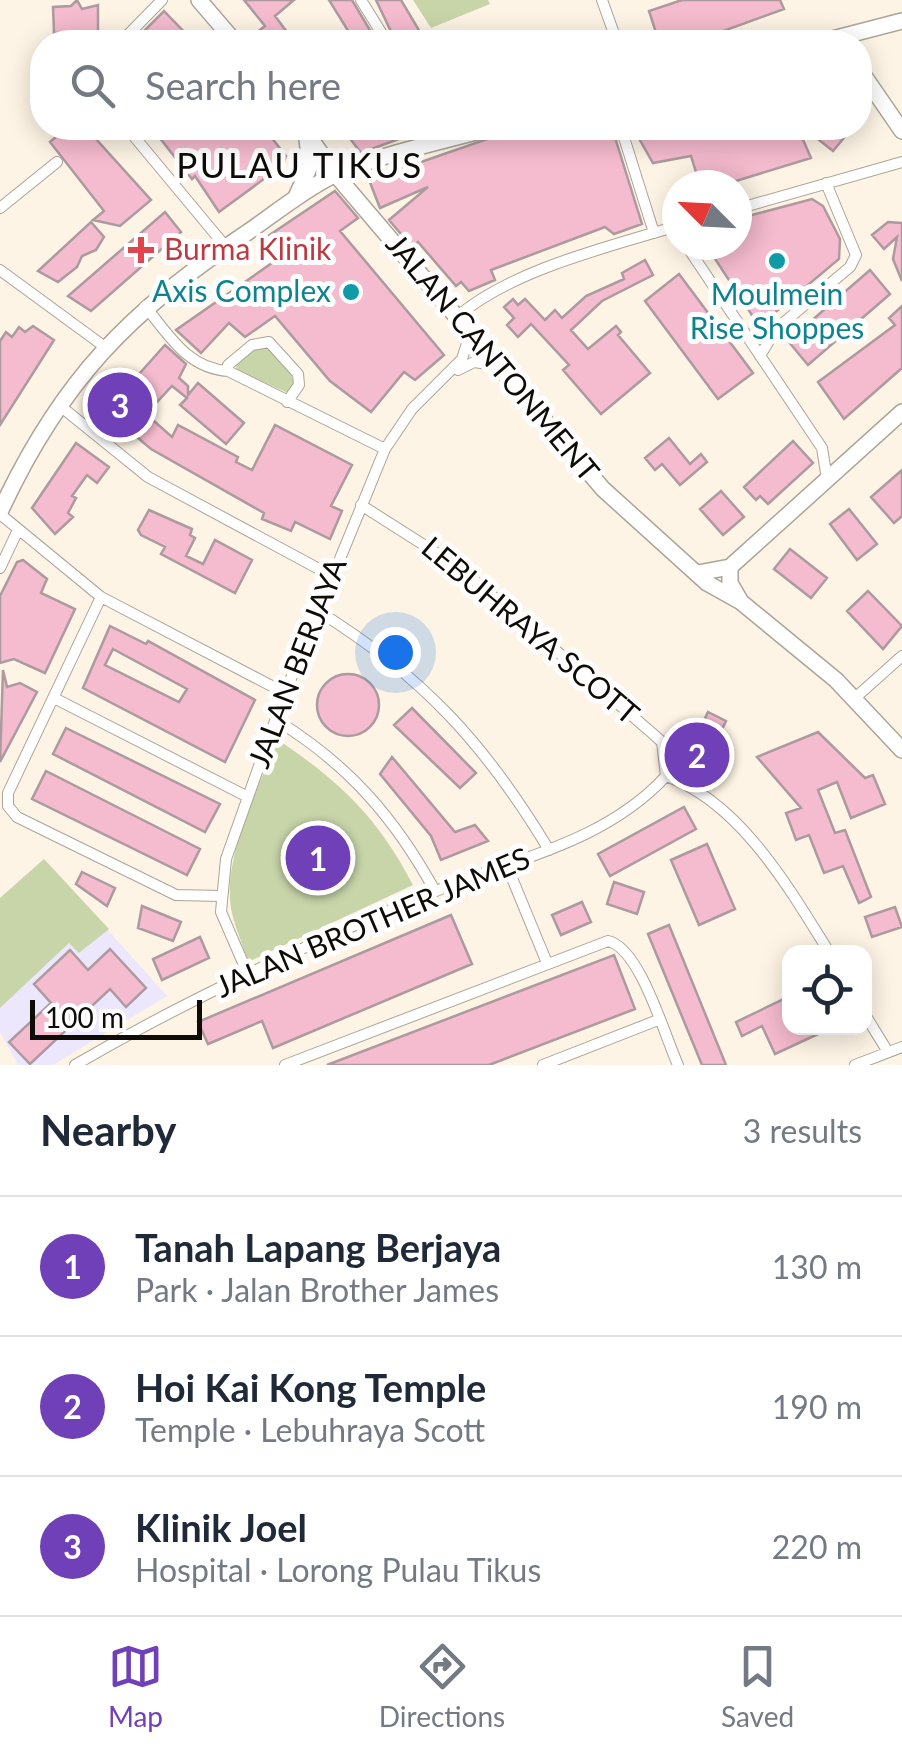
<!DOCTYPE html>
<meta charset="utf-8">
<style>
:root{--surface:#fff;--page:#f6f6f7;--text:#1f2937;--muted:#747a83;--line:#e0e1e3;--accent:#7040b8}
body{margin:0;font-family:Lato,sans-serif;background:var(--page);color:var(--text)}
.controls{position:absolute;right:30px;bottom:30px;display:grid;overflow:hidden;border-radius:20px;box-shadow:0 5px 25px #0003}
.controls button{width:90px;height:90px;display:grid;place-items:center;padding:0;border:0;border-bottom:2px solid var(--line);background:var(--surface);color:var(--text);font:50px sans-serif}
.compass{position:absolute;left:662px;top:170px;width:90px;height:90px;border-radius:50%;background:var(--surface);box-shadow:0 5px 25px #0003;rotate:294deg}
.scale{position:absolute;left:30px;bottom:25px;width:172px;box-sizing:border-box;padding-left:10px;border:5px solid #0f0c07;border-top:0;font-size:28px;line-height:35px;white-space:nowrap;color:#0f0c07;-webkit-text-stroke:8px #fff;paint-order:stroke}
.you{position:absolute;left:395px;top:652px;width:35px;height:35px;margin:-25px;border:8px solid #fff;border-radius:50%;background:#1a73e8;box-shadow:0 0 0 15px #1a73e833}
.badge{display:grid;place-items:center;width:65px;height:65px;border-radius:50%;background:var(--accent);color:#fff;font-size:32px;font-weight:700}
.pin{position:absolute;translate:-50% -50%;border:5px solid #fff;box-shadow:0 2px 10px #0006}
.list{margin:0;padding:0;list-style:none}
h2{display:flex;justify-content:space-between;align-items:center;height:130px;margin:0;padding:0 40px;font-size:42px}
h2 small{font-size:32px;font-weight:400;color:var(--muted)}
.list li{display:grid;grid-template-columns:65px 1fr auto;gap:30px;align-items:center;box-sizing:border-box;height:140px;padding:0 40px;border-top:2px solid var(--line)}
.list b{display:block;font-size:38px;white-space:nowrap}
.list p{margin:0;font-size:32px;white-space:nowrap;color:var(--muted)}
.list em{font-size:32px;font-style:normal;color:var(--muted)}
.icon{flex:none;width:55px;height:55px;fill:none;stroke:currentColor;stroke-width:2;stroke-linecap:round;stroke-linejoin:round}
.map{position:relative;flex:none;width:902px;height:1065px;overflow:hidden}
.search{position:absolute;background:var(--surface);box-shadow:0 5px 25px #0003;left:30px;right:30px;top:30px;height:110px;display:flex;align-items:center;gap:25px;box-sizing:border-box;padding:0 35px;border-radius:40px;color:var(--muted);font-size:38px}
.sheet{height:550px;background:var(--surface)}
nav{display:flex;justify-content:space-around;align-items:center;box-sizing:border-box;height:140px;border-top:2px solid var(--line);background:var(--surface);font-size:28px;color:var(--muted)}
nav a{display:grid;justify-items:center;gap:5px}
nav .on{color:var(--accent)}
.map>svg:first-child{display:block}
.education{fill:#ede7fd}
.green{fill:#c8d5a9}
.building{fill:#f5bbce;stroke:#ac9a9f;stroke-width:2.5;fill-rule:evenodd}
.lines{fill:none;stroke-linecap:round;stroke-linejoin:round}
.street-casing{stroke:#aca496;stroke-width:12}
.secondary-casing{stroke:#aca496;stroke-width:18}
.street{stroke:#fff;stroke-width:10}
.secondary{stroke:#fff;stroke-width:15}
.health-dot{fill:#e0444e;stroke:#fff;stroke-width:4}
.culture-dot{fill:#0f9aa8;stroke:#fff;stroke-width:4}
.labels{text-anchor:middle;stroke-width:10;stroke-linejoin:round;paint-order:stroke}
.health-label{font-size:30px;fill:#be3a42;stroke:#fff;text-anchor:start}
.culture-label{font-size:30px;fill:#0d838f;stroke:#fff;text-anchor:end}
.street-label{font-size:30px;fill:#0f0c07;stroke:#fff}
.quarter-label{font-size:35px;letter-spacing:2.5px;fill:#0f0c07;stroke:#fff}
</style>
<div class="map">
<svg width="902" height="1065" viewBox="0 0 902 1065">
<rect width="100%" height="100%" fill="#fdf4e5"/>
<!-- education -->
<path class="education" d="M44,859L167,996L53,1065H18L0,1032V898Z"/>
<!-- green -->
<path class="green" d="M413,0H488L490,4L431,28Z
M257,346C273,346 293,370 294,386L288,393L236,370L237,363Z
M278,740C341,782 378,818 413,885L248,962C243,944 234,926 231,908C223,857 258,787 278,740Z
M44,859L109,929L79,953L69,943L0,1008V898Z"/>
<!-- building -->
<path class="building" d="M77,0L82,9L98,5V33H54L53,7L71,6Z
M244,0H294L275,16L290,36L282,42H263L256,33L265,26Z
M329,0H352L377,42H355Z
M376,0H401L426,42H396Z
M682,0H780L784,9L693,42H659L649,11Z
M164,11L194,42H133Z
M66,128H86L151,200L120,226L93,220L104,211L50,142Z
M152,128H264L286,156L283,165L219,212L195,176L192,179Z
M342,128H422L423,130L361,153Z
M519,128H612L642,224L614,234L605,227L491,270L495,280L469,291L461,282L456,286L418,242L412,247L389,220L428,187L380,208L369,180Z
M633,128H798L811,158L723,185H700L691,156L653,163Z
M804,128H852L833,151Z
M335,191L358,218L340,231L444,355L415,380L404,372L371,412L330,381L275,316L245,337L229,323L201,353L176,330L282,256L268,236Z
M812,199L823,206L840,239L839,259L759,326L706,245H737V219Z
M165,212L181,232L91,311L68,296Z
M91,222L104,237L96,250L82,256L77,267L58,282L38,271Z
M888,222L902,223V281L893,259L897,237L884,249L872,235Z
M645,260L653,275L602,301L571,330L588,349L616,326L621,332L618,335L650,373L601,414L563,370L569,365L531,324L518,337L507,325L514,318L504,307L513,299L518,305L525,299L545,320L555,310L562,318L586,296L624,279L622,273Z
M870,270L890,294L808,365L788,341Z
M679,274L753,373L718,399L645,301Z
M902,306V368L844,419L818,382L895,325L889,318Z
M33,326L54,340L0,425V341L6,332L12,337L19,327L25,332Z
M165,345L186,364L179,378L188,386V395L198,383L244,423L226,444L180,405L187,398L172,386L146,414L172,437L178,425L238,457L236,462L252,470L275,425L352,465L331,506L342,511L330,539L295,522L291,531L262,519L264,513L151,449L106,411Z
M669,438L690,464L701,454L707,462L680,485L662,464L655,470L645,458Z
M793,441L813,463L768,504L760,496L756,500L744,487Z
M76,443L109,467L97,483L87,475L72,496L76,498L68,513L73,517L55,534L32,508Z
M902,470V516L894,523L871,497Z
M721,491L744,517L723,535L700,509Z
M849,509L877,544L857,560L830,524Z
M149,510L192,529L190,535L195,538L186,556L203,564L215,540L252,560L235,593L161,554L165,547L141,535L138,530Z
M790,549L827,578L811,598L774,569Z
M23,560L47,579L41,593L75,609L45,673L14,659L0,663V596L17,562Z
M868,591L902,626L883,649L847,611Z
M110,626L146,644L148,641L255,700L225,762L83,688ZM113,649L187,689L179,702L105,665Z
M3,670L7,687L20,683L37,692L0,762Z
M317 705a31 31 0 1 1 62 0a31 31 0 1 1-62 0Z
M412,708L476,773L460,788L394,725Z
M708,712L726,721L712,750L719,754L709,774L675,757L686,736L694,741Z
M66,728L220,804L205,832L53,754Z
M818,732L865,778L873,775L885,804L851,818L837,782L818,790L835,833L845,830L871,897L859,903L843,866L824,873L809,835L796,840L786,813L801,808L757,757Z
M392,757L455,832L475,825L488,841L441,860L431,836L380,774Z
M46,771L200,849L187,875L32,799Z
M684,807L696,829L610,876L598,854Z
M707,844L735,909L699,925L671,860Z
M82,872L115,888L107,906L76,884Z
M614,882L644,892L637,914L607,904Z
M582,902L591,922L561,935L552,915Z
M142,906L181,922L173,941L138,928Z
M895,907L902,927L872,937L865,917Z
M451,915L472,964L273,1048L262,1021L208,1044L198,1022Z
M669,925L726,1065H702L648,934Z
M200,937L209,958L162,980L153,959Z
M110,949L146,988L126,1007L110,989L30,1064L9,1042L51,1003L34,984L70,950L88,970Z
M614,955L635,1009L489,1065H327Z
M790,996V1028H831L775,1054L762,1026L742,1036L736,1022Z"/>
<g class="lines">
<defs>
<path id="street" d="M361,0L387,42
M602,0L617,42
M121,42L162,0
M127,128L226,247
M431,128L437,143
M621,128L654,233
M0,208L57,162
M737,209L902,162
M686,245L822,448L827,479
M0,270L105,347
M145,306C169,335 187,368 228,371
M457,317C511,270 608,247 677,226
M760,356L776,329L850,267L856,255L826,183
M458,370L474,362L495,365
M228,371L385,449
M228,371V365L252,345L269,342L298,374L299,385L287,402
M59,405L148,477L332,576
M361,505L460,568L652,733L662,742L666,776
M0,514L101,597L285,693
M0,568L18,530
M101,597L8,793V806L17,817L176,895L221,896
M318,611C423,676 486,745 549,850
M855,698L902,656
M56,699L246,796
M276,720C348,764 395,818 435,891
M666,776C740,802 789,888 829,952
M507,866L547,963
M247,972L221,912L226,859L285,693L385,449L412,409L462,359L470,334
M864,1013L888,1052
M75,1065C190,998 308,944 431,893C511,860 605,843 666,776
M285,1065L608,941C640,948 664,1034 678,1065
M543,1065L658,1020
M855,1065L902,1047"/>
<path id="secondary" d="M199,0L235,42
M821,42L902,21
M860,70L902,131
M303,128L336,175L603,489L707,583L741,602
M296,197L310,166L307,139
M0,512C61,380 129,312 248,232C274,214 301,192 330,177C379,154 438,143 490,128
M730,567V583L741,602L836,680L902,750
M698,573L730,567L902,412"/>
</defs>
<!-- street casing -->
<use href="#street" class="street-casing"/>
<!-- secondary casing -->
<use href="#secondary" class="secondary-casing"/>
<!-- street -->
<use href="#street" class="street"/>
<!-- secondary -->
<use href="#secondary" class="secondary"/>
</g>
<!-- markers -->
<path class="health-dot" d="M136 235h10v10h10v10h-10v10h-10v-10h-10v-10h10z"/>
<g class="culture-dot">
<circle cx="777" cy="261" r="10"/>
<circle cx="351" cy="292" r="10"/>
</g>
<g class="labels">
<!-- health labels -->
<g class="health-label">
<text x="164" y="260">Burma Klinik</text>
</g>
<!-- culture labels -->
<g class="culture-label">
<text x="331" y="302">Axis Complex</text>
<text x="777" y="305" text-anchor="middle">Moulmein<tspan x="777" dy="34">Rise Shoppes</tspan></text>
</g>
<!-- street labels -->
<g class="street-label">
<text transform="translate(492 358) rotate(50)" y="10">JALAN CANTONMENT</text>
<text transform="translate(530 631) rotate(40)" y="10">LEBUHRAYA SCOTT</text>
<text transform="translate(298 663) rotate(-69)" y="10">JALAN BERJAYA</text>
<text transform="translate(373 923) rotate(-23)" y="10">JALAN BROTHER JAMES</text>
</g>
<!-- quarter labels -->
<g class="quarter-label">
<text x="300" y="178">PULAU TIKUS</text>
</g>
</g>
</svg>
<div class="controls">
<button><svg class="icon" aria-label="locate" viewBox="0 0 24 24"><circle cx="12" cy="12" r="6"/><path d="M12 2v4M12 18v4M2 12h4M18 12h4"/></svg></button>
</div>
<svg class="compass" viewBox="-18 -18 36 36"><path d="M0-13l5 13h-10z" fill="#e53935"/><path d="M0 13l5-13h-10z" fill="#747a83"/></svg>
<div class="scale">100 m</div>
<div class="you"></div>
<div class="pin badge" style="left:318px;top:858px">1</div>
<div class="pin badge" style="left:697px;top:755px">2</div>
<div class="pin badge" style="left:120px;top:405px">3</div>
<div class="search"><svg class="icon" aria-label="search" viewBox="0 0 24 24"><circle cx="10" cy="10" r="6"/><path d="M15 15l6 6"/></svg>Search here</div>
</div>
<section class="sheet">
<h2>Nearby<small>3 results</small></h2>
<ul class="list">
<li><span class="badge">1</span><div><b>Tanah Lapang Berjaya</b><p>Park · Jalan Brother James</p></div><em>130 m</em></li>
<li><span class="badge">2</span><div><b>Hoi Kai Kong Temple</b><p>Temple · Lebuhraya Scott</p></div><em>190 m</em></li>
<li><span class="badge">3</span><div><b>Klinik Joel</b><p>Hospital · Lorong Pulau Tikus</p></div><em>220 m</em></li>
</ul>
</section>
<nav>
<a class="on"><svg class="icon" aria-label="map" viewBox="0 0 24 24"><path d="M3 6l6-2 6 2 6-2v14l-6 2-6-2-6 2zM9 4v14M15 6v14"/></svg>Map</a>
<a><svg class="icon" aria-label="directions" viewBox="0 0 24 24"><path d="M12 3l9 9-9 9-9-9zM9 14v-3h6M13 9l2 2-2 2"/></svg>Directions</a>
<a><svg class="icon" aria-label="saved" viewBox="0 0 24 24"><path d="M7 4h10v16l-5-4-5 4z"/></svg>Saved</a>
</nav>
